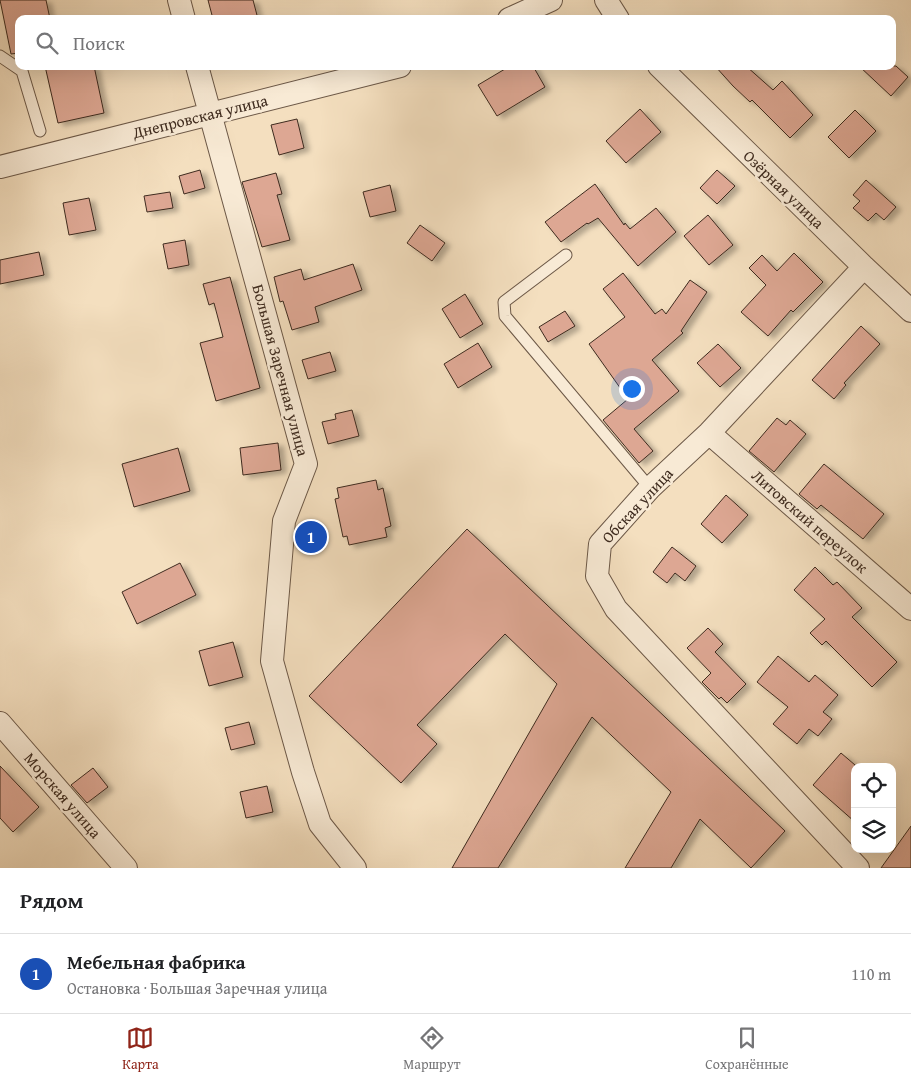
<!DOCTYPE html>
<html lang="ru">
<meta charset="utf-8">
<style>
:root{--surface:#fff;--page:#f2f2f2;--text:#202124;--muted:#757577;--line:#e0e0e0;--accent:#8f2418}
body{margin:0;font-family:"Gentium Book Plus",serif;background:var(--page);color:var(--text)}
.controls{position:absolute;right:15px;bottom:15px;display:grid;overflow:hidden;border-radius:10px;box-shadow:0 5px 20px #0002}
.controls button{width:45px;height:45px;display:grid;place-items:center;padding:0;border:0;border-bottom:1px solid var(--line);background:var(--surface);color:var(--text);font:25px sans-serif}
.you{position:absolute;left:631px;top:388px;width:18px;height:18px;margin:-12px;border:4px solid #fff;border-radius:50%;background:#1a73e8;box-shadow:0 0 0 8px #1a73e833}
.badge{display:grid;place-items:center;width:32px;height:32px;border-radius:50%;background:var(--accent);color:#fff;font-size:16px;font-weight:700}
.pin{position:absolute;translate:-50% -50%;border:2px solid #fff;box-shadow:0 1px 5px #0006}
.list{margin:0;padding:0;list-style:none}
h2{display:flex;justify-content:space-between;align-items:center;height:65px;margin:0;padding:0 20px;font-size:21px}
h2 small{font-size:16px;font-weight:400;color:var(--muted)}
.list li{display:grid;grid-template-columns:32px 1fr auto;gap:15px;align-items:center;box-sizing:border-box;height:80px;padding:0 20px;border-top:1px solid var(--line)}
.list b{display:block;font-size:19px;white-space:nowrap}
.list p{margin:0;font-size:16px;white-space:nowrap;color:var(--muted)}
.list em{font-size:16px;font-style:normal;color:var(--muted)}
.icon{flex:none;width:28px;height:28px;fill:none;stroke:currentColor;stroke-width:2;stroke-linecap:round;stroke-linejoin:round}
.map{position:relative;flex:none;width:911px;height:868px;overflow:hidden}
.search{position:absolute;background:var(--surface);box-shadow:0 5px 20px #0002;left:15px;right:15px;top:15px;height:55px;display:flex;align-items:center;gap:12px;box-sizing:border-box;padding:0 18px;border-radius:10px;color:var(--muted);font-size:19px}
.sheet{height:145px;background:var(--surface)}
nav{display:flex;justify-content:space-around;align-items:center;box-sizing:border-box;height:70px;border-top:1px solid var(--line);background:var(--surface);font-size:14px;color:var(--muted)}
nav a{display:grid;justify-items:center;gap:2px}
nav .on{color:var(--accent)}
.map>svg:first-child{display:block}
.building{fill:#dda793;stroke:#3e2b1f;filter:url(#shadow)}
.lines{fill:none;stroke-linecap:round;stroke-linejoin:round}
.service-casing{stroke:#6c5847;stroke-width:13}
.minor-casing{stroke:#6c5847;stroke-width:24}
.service{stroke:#f8ead5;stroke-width:11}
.minor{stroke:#f8ead5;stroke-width:22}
.labels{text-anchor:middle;stroke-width:5;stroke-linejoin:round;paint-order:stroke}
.street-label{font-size:16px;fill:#3e2b1f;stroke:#f8ead5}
</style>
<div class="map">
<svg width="911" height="868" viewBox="0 0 911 868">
<defs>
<filter id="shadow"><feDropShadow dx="5.5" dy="3" stdDeviation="2.5" flood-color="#0004"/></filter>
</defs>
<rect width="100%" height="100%" fill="#f4dfbf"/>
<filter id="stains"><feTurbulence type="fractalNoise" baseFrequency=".004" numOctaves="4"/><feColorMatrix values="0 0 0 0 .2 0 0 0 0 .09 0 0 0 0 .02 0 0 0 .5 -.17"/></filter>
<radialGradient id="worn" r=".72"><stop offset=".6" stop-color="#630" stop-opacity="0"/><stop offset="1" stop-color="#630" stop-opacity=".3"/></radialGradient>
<!-- building -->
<path class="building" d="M0,0H46L50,19H19V53L11,54Z
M208,0H253L258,19H213Z
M45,66H94L104,113L58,123Z
M510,66H533L545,87L497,116L478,85Z
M715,66H746L773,90L782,81L813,115L790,138L752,100L750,102L733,86Z
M859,66H896L908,77L891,96Z
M640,109L661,132L626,163L606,141Z
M855,110L876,131L849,158L828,137Z
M297,119L304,148L279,155L271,125Z
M200,170L205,188L184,194L179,176Z
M717,170L735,186L717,204L700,188Z
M276,173L282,194L277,195L290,240L262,247L242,182Z
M866,180L896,207L884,220L876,213L868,221L853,208L860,201L853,195Z
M595,184L624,225L625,223L630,229L656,208L676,232L638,266L598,218L588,224L587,223L561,242L545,222Z
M390,185L396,211L370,217L363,192Z
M170,192L173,208L147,212L144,196Z
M89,198L96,230L69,235L63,203Z
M708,215L733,245L709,265L684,236Z
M420,225L445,243L432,261L407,243Z
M185,240L189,265L168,269L163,244Z
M39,252L44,275L0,284V260Z
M794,253L823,282L793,312L791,310L768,336L741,312L766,285L749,268L762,255L777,271Z
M353,264L362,290L315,307L319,322L292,330L283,301L280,302L274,277L301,269L304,280Z
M623,273L655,314L662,309L666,314L690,280L707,292L681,331L683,333L652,360L679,391L634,429L653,451L639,463L603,420L628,399L589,344L625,317L603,289Z
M230,277L260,388L216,401L200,343L223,337L214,303L209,305L203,284Z
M465,294L483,324L460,338L442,309Z
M565,311L575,326L548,342L539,327Z
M861,326L880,344L844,383L846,385L834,399L812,380Z
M478,343L492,367L458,388L444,364Z
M718,344L741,368L720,387L697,363Z
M330,352L336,371L308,379L302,360Z
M352,410L359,436L328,444L322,422L336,419L335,414Z
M777,418L786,425L790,420L806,434L774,472L749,451Z
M278,443L281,470L243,475L240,448Z
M178,448L190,491L134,507L122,464Z
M824,464L884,514L863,539L821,505L817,509L799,494Z
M376,480L378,490L383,488L391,526L385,528L387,537L349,545L347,536L343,537L335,499L339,498L337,488Z
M726,495L748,515L722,543L701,524Z
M467,529L785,831L751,868L700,819L671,868H625L671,792L592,717L498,868H452L557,684L505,634L417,725L437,744L401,783L309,696Z
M672,547L696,566L685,581L675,573L667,583L653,572Z
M180,563L196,595L137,624L122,592Z
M815,567L833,585L837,582L862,608L852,617L897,662L872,687L826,641L822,645L810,633L825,619L794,590Z
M708,628L723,644L715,652L746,684L727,703L721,697L719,699L702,682L711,673L687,648Z
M233,642L243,677L209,686L199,651Z
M778,656L809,682L815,675L838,695L823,712L832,719L818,736L809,729L797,744L773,724L788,707L757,682Z
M249,722L255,744L231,750L225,728Z
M841,753L855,765V822L813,785Z
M0,766L39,807L13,832L0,818Z
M93,768L108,787L87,803L71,785Z
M267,786L273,812L246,818L240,792Z
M911,826V868H881Z"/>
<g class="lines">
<defs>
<path id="service" d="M0,56L22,71L40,131
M566,255L504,302L505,316L650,488"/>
<path id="minor" d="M179,0L184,19
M606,0L618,19
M509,19L551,0
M197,66L306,464L284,521L272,661L303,772L320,824L355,868
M659,66L864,267L911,311
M0,167L400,66
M709,433L911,609
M0,723L126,868
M858,868L616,609L597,576L600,544L650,488L709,433L864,267"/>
</defs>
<!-- service casing -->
<use href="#service" class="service-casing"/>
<!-- minor casing -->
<use href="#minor" class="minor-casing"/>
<!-- service -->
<use href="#service" class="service"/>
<!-- minor -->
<use href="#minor" class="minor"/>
</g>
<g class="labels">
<!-- street labels -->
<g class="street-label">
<text transform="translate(200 116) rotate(-14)" y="6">Днепровская улица</text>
<text transform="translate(784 189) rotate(44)" y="6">Озёрная улица</text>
<text transform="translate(281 370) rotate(75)" y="6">Большая Заречная улица</text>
<text transform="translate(637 505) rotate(-47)" y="6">Обская улица</text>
<text transform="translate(810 521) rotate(41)" y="6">Литовский переулок</text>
<text transform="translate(63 795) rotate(49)" y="6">Морская улица</text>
</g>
</g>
<rect width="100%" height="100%" filter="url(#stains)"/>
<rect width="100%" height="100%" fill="url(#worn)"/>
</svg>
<div class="controls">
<button><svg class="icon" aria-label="locate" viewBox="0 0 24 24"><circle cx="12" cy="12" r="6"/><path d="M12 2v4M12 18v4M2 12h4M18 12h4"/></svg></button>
<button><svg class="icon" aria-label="layers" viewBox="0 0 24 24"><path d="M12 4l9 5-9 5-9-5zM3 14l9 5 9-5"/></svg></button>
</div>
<div class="you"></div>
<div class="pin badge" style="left:311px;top:537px;background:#1a4fb4">1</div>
<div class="search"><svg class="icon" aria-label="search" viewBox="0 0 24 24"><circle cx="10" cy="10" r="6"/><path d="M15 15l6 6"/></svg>Поиск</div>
</div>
<section class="sheet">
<h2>Рядом<small></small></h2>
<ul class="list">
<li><span class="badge" style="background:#1a4fb4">1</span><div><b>Мебельная фабрика</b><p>Остановка · Большая Заречная улица</p></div><em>110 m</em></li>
</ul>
</section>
<nav>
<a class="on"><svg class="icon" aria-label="map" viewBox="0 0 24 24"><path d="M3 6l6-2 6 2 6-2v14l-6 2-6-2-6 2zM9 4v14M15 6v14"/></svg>Карта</a>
<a><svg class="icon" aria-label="directions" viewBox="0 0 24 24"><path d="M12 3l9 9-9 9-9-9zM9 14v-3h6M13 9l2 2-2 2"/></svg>Маршрут</a>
<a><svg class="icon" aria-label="saved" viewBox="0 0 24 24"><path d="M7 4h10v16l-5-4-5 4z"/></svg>Сохранённые</a>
</nav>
